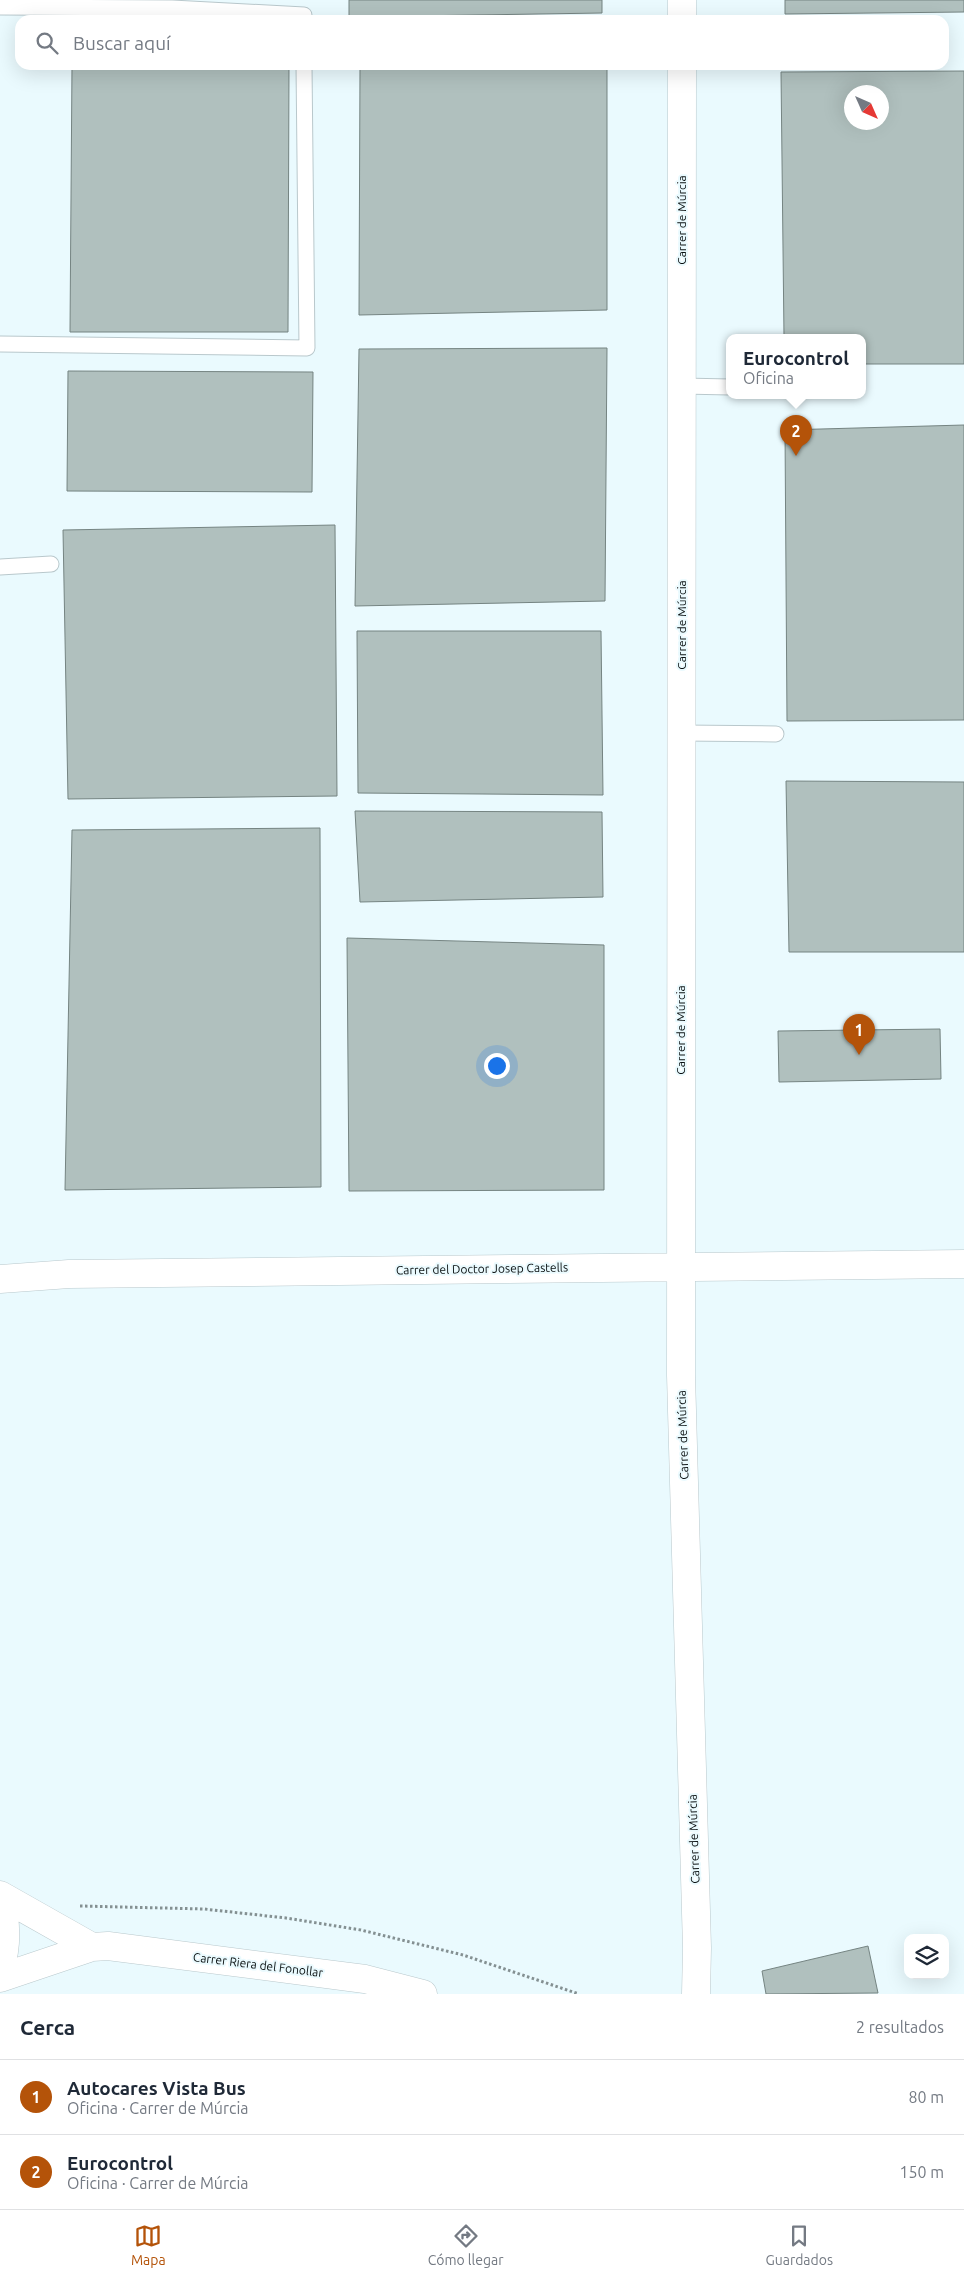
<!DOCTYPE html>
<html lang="es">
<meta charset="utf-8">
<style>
:root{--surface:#fff;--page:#f2f2f3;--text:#1f2937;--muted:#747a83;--line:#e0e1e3;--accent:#b45309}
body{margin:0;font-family:Ubuntu,sans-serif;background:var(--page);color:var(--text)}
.controls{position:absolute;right:15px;bottom:15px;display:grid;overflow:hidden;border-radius:10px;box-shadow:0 5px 20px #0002}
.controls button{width:45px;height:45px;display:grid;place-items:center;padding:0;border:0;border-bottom:1px solid var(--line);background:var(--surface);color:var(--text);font:25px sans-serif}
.compass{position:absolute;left:844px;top:85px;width:45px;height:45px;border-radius:50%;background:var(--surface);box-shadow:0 5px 20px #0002;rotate:135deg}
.you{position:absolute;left:496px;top:1065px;width:18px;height:18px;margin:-12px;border:4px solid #fff;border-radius:50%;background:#1a73e8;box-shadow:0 0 0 8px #1a73e833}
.badge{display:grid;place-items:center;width:32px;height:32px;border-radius:50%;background:var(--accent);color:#fff;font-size:16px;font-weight:700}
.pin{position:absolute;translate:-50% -41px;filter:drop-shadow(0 1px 2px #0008)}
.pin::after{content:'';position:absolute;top:26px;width:18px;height:15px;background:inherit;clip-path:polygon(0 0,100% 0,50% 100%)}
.popup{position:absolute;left:726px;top:334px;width:140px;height:65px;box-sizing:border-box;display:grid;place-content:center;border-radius:10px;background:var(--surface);filter:drop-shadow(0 1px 4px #0005);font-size:16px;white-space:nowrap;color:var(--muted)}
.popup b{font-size:19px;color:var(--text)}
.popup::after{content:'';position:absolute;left:50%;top:100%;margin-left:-10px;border:10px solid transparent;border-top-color:var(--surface)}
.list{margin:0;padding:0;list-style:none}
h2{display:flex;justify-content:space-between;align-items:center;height:65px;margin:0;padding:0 20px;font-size:21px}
h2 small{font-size:16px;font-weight:400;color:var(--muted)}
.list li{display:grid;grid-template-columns:32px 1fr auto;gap:15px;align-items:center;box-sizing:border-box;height:75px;padding:0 20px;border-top:1px solid var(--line)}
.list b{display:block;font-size:19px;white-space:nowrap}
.list p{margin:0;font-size:16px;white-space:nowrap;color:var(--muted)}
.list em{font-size:16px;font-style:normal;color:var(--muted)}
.icon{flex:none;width:28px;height:28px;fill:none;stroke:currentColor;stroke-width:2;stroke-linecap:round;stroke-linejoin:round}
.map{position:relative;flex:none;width:964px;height:1994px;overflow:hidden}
.search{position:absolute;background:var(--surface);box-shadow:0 5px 20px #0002;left:15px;right:15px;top:15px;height:55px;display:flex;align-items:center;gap:12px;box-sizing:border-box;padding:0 18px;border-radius:15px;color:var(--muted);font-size:19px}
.sheet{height:215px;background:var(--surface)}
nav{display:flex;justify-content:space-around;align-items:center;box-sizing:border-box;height:70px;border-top:1px solid var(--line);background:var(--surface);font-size:14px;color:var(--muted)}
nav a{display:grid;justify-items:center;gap:2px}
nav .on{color:var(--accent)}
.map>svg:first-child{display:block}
.building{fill:#b0c0be;stroke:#758482;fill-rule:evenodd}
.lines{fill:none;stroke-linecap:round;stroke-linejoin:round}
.service-casing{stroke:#b9c8cc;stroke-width:17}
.minor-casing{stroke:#b9c8cc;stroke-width:29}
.path{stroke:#849092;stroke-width:3;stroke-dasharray:2.5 2.5;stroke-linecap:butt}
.service{stroke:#fff;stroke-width:15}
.minor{stroke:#fff;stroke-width:28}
.labels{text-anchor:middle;stroke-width:4;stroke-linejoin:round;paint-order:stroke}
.street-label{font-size:12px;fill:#090f10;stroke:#eafafe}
</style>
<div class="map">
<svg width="964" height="1994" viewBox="0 0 964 1994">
<rect width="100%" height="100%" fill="#eafafe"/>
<!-- building -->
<path class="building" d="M349,0H602V13L349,17Z
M785,0H964V12L785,14Z
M72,65H289L288,332H70Z
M360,65H607V310L359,315Z
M964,71V364H862V337H784L781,72ZM852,92H882V122H852Z
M607,348L605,601L355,606L359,349Z
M68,371L313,372L312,492L67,491Z
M964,425V720L787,721L785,430Z
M335,525L337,796L68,799L63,530Z
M357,631H601L603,795L358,793Z
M786,781L964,782V952H789Z
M355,811L602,812L603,897L360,902Z
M320,828L321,1187L65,1190L72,830Z
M347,938L604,945V1190L349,1191Z
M940,1029L941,1079L779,1082L778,1031Z
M868,1946L878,1993L766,1994L762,1971Z"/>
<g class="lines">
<defs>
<path id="service" d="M0,7L172,8L304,15V20
M0,344L307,348L304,65
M682,386L730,387
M0,567L51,564
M681,733L776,734"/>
<path id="minor" d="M682,20V0
M682,65L681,1375L697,1948L696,1994
M0,1279L69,1274L964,1264
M0,1895L92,1947
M0,1900C7,1922 7,1947 0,1968
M0,1978L92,1947L108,1946L365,1979L423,1994"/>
</defs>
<!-- service casing -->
<use href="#service" class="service-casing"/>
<!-- minor casing -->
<use href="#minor" class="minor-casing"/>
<!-- path -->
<path class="path" d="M80,1906L204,1909L286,1918L361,1930L463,1955L579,1994"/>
<!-- service -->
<use href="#service" class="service"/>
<!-- minor -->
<use href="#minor" class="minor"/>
</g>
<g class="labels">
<!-- street labels -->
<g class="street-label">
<text transform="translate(682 220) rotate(-90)" y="4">Carrer de Múrcia</text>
<text transform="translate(682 625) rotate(-90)" y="4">Carrer de Múrcia</text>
<text transform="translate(681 1030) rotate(-90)" y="4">Carrer de Múrcia</text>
<text transform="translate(482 1269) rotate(-1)" y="4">Carrer del Doctor Josep Castells</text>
<text transform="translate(683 1435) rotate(-92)" y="4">Carrer de Múrcia</text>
<text transform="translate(694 1839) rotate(-92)" y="4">Carrer de Múrcia</text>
<text transform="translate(258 1965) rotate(7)" y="4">Carrer Riera del Fonollar</text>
</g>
</g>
</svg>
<div class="controls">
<button><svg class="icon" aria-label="layers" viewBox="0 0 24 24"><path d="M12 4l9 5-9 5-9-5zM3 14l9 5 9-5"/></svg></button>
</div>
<svg class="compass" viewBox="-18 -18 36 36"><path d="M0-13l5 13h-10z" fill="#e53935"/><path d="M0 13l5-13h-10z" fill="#747a83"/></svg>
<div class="you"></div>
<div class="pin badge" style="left:859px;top:1055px">1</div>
<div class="pin badge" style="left:796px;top:456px">2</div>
<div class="popup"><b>Eurocontrol</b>Oficina</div>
<div class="search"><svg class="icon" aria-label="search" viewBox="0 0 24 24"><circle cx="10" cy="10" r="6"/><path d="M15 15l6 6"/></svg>Buscar aquí</div>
</div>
<section class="sheet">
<h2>Cerca<small>2 resultados</small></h2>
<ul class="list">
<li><span class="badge">1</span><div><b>Autocares Vista Bus</b><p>Oficina · Carrer de Múrcia</p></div><em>80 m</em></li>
<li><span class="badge">2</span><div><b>Eurocontrol</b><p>Oficina · Carrer de Múrcia</p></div><em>150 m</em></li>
</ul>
</section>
<nav>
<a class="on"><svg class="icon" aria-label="map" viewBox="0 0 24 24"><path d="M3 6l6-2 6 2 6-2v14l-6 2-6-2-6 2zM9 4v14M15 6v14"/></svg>Mapa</a>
<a><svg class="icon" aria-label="directions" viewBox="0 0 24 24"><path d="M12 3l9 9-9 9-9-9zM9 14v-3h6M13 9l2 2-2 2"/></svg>Cómo llegar</a>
<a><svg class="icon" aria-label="saved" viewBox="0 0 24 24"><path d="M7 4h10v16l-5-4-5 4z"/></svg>Guardados</a>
</nav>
